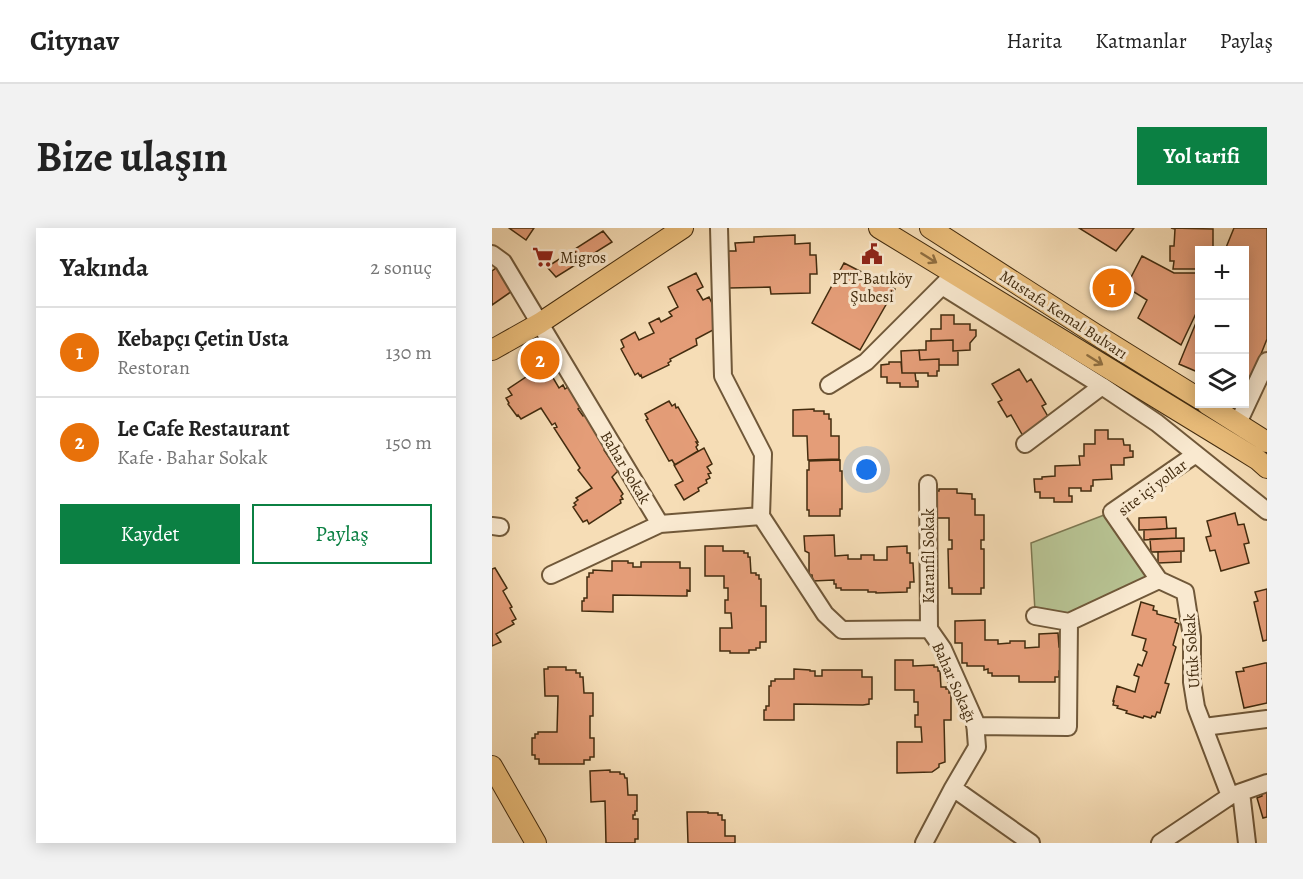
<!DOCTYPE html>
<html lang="tr">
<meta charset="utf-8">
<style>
:root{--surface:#fff;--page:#f2f2f2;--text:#222;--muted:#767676;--line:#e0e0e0;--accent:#0b8043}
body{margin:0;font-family:Alegreya,serif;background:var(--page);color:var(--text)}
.controls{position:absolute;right:18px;top:18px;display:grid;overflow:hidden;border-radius:0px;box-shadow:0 3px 15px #0003}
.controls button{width:54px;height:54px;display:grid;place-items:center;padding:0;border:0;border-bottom:2px solid var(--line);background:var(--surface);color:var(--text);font:30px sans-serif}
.you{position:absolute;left:375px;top:242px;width:21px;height:21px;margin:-15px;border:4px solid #fff;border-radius:50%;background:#1a73e8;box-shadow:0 0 0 9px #1a73e833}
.badge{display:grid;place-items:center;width:39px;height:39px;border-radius:50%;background:var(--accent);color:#fff;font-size:20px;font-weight:700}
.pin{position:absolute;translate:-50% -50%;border:3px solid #fff;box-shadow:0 2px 6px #0006}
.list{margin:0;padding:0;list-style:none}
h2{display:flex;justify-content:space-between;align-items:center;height:78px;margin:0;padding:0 24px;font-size:26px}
h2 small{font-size:20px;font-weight:400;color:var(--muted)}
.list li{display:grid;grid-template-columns:39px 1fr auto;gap:18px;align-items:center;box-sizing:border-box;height:90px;padding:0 24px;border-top:2px solid var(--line)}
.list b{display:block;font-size:22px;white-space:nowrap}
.list p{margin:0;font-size:20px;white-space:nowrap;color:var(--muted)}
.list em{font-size:20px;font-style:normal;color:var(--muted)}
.actions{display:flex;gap:12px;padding:18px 24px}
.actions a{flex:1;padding:14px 0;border:2px solid var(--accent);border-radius:0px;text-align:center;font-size:21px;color:var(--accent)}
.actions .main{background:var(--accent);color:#fff}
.icon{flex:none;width:33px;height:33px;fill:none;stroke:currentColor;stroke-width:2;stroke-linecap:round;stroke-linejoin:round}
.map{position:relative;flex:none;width:775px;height:615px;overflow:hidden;border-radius:0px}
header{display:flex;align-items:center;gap:36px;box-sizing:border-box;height:84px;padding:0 30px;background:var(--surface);border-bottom:2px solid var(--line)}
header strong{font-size:28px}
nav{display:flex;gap:33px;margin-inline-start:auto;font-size:21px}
.intro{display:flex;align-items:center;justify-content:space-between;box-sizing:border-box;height:144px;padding:0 36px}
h1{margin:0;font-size:42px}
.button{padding:15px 27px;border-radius:0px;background:var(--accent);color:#fff;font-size:21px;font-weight:700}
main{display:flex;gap:36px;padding:0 36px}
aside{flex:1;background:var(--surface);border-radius:0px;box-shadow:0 3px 15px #0003}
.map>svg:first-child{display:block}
.green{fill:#b7c292;stroke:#7d7750;stroke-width:1.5}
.building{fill:#e49d78;stroke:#432c0f;stroke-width:1.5}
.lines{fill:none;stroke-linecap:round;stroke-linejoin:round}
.minor-casing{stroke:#705839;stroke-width:20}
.major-casing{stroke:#432c0f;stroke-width:22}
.minor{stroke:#f9e9d0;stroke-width:16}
.major{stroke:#ebbe7b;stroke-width:20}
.oneway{stroke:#8f6e40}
.labels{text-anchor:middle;stroke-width:6;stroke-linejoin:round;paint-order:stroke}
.poi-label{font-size:16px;fill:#432c0f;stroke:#f9e9d0;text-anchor:start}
.street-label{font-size:16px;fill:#432c0f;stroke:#f9e9d0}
</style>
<header>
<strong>Citynav</strong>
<nav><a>Harita</a><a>Katmanlar</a><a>Paylaş</a></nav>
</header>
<div class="intro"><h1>Bize ulaşın</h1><a class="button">Yol tarifi</a></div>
<main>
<aside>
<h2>Yakında<small>2 sonuç</small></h2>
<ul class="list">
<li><span class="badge" style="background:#e8710a">1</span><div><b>Kebapçı Çetin Usta</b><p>Restoran</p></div><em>130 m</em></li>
<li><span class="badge" style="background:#e8710a">2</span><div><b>Le Cafe Restaurant</b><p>Kafe · Bahar Sokak</p></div><em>150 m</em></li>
</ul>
<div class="actions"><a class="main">Kaydet</a><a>Paylaş</a></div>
</aside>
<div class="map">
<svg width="775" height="615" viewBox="0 0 775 615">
<rect width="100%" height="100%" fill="#f6ddb6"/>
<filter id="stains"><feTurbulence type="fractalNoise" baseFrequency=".00333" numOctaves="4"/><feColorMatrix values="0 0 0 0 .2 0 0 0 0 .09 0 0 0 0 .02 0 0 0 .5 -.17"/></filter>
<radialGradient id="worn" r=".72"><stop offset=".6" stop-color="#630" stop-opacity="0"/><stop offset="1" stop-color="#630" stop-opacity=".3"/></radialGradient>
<!-- green -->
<path class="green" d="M620,284L667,352L590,386L543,383L539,315Z"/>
<!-- building -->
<path class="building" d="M17,0H42L34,12Z
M587,0H642L624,23Z
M679,0L721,1V20H714V22H708V41H681L682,33H678V18H682L683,1Z
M742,0H775V111L753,166L752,22H733Z
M111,3L120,14L64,49L55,39Z
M303,7V16L318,15V27H324L325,46H318V65L279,66L278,59L237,60L236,23H244L243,15L262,14V9Z
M650,28L682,45H708V77L689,117L646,90L655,72L634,59Z
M352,35L403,61L368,122L320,95Z
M7,38L23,61L0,77V43Z
M204,45L211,59L205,62L211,72L217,69L227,90L224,96L221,97L223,101L204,111L205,117L178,131L179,133L176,135L177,137L150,150L149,147L148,148L146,145L143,147L129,121L132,119L129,112L143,104L147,112L162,105L157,95L167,90L169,94L180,88L177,84L186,79L176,59Z
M708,85V145L687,136Z
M449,87H462V96H478V102H484V108L478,115V122L461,123V112L439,113V101H449Z
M461,112V123H466V137H447V131L428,132L427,122H434V113Z
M427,122L428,132L447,131V143H445V148H436V145H410L409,123Z
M397,134H409L410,145H423L424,153H426V159H408V155H395V149H389V137L397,136Z
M46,141L48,144L52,141L54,145L57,143L67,160L71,157L73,161L76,159L89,179L86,181L91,188L95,185L115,220L112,222L126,243L120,249L131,266L129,268L131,271L128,272L129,275L97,296L95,292L91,294L81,279L84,277L82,275L86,272L84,270L100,260L86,242L88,240L62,200L65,199L63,195L60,197L49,180L29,191L26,187L25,188L16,176L17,175L14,170L20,167L16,161Z
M527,141L535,154L539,151L554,176L550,178L558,192L531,208L519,187L515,189L506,174L510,172L500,156Z
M177,173L180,178L183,176L184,180L186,179L206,214H204L206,217L204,219L206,223L183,237L180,232L177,233L154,192L156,191L153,186Z
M322,181V183H332V186H337V191H339V208H347V231L316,232L315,208H301V182Z
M603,202H616V211H631L632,217H638V223H641V229L632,230V237H619L620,251L601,252V258H599V263H589V260H577V268H580V274H562V270H548V264H543L542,251H550V249L563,248V238L588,237L587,228H592V216H603Z
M212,220L220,236L215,239L219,245L216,246L218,250L214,252L215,255L206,260L207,263L192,272L183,257L191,253L182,237Z
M348,232V243H350V281H348V288H317V282H315V242H317V233Z
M447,261H465V265L480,266V271H483V287H492V312H489V321H492V360H489V366H460V360H457L456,321H460V312H457V290H444V263H447Z
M743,285L746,297L752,296L757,315L752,316L757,335L729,343L723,322L718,323L714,309L719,308L715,293Z
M674,289L675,301L647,302V290Z
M684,300V310L652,312V302Z
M342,307L343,328L356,327V331H369V327H382V332H395V319L415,318V325H418V335H421L422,354H418V360H415V364L384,365V364H376V362H349V360H344V356H342V352L321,353L320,347H317V325L313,323L312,308Z
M692,310V323L659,324L658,311Z
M213,318H231V323H252V325H256V329H258L259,345H264V347H267V351H269V378H274V414H268V420H264V422H257V425H238V423H228V400H240L239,385H233V372H236V360H232V348H213Z
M689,323V334L666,335V324Z
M120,333H136V335H141V339H149V334H188V340H198V363L195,362V368H189L121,367V384L90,383V373H92V370H95V349H97V345H101V342L120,343Z
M3,340L15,360L11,363L20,379L18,380L24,391L20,393L22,396L4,406L9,414L0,418V341Z
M775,361V412L771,413L762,374L766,373L763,364Z
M649,374L662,378L661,382L665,383V386L684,391L683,394L687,396L681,417L684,419L673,455L677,456L668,485L665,484L663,489L660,488L659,490L652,488L651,490L634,485L635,483L625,480L626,478L621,477L622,473H621L625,458L643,464L647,449L642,447L646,436L650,438L655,424L651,422L654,411L640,407Z
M493,392V412H506V416L518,415V413H533V420L547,419V406L566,405L567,419H571V443H567V449H563V454H527V448H500V445H496V441L492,442V438H475V435H470V415H463V393Z
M403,432H421V438L442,437V439H446V443H448L449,459H454V461H457V465H459V492H452L453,534L447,536V539L440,544L405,545V514H430L429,499H423V487H426V474H422V462H403Z
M773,435H775V475L752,480L744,444L752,443L751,440Z
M56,439H74V442H84V445H88V449H91L92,465H101V488H98V510H102V529H98V532H92V536H47V531H43V527H40V510H43V506H46V504H65L66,468H53L52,441H56Z
M302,441L318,442V443H323V448H330V442H370V449H380V471H377V476L371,477L302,476V492H272V482H274V478H277V458H279V453H283V451H302Z
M118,542V544H128V546H132L133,550H135L136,567H145V583H143V587H141V591H146V611H143V615H114L113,573L99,574L98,543Z
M775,563V589L771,590L765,570L770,568L769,564Z
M195,584H216V585H226V587H230V592H233V608H243V615H196Z"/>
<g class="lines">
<defs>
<path id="minor" d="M227,0L231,148L271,226L269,288
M0,26L11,34L168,296L269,288
M450,58L610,158L665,195L775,283
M337,157L374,134L458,50
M746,195L775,133
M533,216L610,158
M436,256L437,401
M269,288L333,386L350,402L437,401
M0,298L8,299
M59,347L168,296
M667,352L620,284L704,226
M543,388L577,394
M577,394L667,352L693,364L700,409V454L704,479L738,568
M483,498L576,499L577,394
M712,499L775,491
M461,560L539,615
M749,564L755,615
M432,615L461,560L485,519L483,493L451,421L437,401
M668,615L738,568L775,555"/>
<path id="major" d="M387,0L742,217L766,232L775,240
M438,0L603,106L708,171
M0,122L48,95L191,0
M715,176L775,214
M0,538L44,615"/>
</defs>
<!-- minor casing -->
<use href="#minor" class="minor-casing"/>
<!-- major casing -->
<use href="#major" class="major-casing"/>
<!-- minor -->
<use href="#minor" class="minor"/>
<!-- major -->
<use href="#major" class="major"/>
</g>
<!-- one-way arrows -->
<defs><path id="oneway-shaft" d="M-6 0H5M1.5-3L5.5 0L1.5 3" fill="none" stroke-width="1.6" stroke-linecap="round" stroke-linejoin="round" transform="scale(1.5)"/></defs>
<g class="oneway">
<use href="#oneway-shaft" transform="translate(437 30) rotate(32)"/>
<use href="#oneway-shaft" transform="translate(603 132) rotate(32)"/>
</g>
<!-- icons -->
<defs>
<symbol id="civic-bare" viewBox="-9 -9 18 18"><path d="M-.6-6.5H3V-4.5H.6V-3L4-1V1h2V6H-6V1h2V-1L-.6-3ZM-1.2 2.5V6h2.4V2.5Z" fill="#8f2418" stroke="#f9e9d0" stroke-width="2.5" paint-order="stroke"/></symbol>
<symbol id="supermarket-bare" viewBox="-9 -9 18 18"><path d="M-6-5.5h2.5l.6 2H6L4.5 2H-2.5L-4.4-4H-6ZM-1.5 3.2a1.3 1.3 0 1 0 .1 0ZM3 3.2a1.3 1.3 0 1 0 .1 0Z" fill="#8f2418" stroke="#f9e9d0" stroke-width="2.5" paint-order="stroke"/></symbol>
</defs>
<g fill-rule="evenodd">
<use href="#civic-bare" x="365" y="11" width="30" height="30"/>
<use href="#supermarket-bare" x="36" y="14" width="30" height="30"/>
</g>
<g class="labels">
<!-- poi labels -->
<g class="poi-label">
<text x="68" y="35">Migros</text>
<text x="380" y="56" text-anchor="middle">PTT-Batıköy<tspan x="380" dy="18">Şubesi</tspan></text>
</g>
<!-- street labels -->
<g class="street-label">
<text transform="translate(572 86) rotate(33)" y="6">Mustafa Kemal Bulvarı</text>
<text transform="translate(134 239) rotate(59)" y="6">Bahar Sokak</text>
<text transform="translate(660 259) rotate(-37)" y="6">site içi yollar</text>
<text transform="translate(436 328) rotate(-90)" y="6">Karanfil Sokak</text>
<text transform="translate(699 423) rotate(-94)" y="6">Ufuk Sokak</text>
<text transform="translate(463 454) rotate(66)" y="6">Bahar Sokağı</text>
</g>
</g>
<rect width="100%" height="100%" filter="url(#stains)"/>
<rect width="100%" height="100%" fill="url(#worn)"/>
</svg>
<div class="controls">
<button>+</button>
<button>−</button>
<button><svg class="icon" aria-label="layers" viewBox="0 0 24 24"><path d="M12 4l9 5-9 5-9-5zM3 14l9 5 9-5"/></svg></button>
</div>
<div class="you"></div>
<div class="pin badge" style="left:620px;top:60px;background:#e8710a">1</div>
<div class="pin badge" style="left:48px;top:132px;background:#e8710a">2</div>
</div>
</main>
